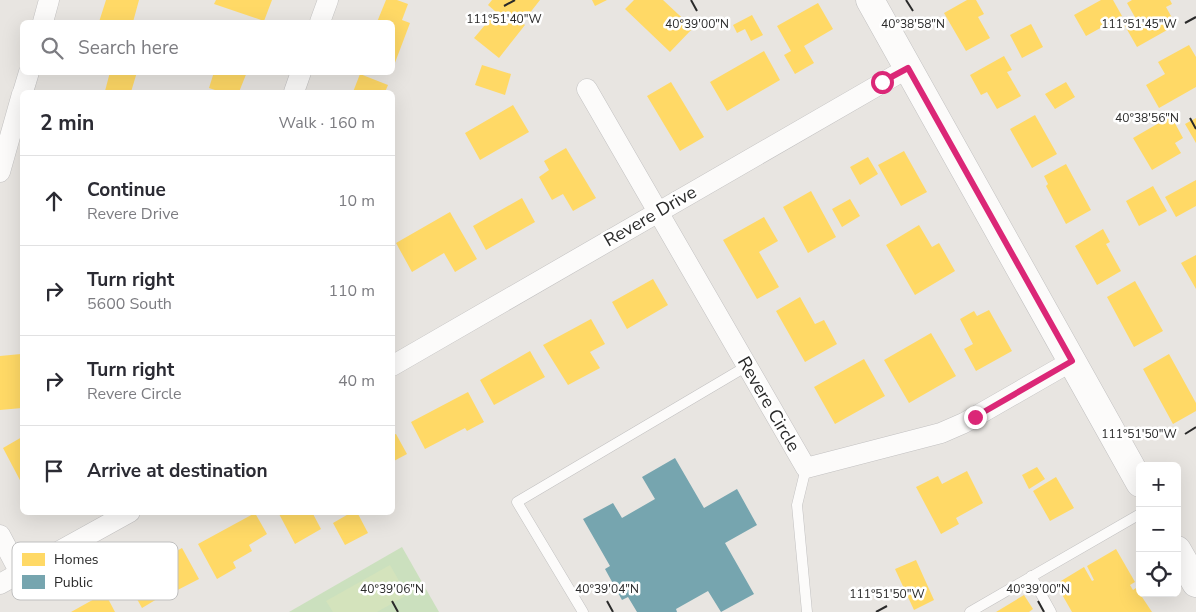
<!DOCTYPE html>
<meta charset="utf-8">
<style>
:root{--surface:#fff;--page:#f2f2f3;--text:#2b2b33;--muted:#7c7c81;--line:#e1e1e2}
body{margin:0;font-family:"Nunito Sans",sans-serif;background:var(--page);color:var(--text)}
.controls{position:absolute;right:15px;bottom:15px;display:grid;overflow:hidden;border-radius:8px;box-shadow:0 5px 20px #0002}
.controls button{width:45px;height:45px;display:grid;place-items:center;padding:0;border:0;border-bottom:1px solid var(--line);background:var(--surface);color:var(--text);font:25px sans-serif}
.stop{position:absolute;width:15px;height:15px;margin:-11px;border:4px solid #db2777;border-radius:50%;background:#fff}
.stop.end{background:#db2777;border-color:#fff;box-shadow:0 1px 5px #0008}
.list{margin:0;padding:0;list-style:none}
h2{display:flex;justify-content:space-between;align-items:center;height:65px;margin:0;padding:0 20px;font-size:21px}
h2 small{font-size:16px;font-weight:400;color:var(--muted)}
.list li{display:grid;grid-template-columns:32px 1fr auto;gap:15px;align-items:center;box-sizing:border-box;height:90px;padding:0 20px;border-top:1px solid var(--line)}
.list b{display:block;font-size:19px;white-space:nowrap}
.list p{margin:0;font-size:16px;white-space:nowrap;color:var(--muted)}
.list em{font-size:16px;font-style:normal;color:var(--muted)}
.icon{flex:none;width:28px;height:28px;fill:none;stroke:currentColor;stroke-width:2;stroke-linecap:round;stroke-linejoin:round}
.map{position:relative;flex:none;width:1196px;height:612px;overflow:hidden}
.search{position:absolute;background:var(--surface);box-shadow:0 5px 20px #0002;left:20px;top:20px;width:375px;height:55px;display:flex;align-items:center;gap:12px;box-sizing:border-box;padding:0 18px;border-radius:8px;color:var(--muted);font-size:19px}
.panel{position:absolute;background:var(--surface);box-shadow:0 5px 20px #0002;left:20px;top:90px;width:375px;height:425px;border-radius:8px}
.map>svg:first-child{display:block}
.green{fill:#cbe0be}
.pitch{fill:#d4e3bc}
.homes{fill:#ffd966}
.public{fill:#76a5af}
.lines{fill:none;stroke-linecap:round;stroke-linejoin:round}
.service-casing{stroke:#c2c1c1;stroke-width:11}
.minor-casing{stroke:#c2c1c1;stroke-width:21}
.secondary-casing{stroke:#c2c1c1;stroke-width:29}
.service{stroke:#fcfbfa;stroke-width:10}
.minor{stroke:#fcfbfa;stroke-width:20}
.secondary{stroke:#fcfbfa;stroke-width:28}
.route{stroke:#db2777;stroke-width:6}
.ticks{fill:none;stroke:#2a2a2a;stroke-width:2}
.labels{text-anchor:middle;stroke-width:5;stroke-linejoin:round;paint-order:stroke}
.street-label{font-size:18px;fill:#2a2a2a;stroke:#fff}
.key{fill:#fff;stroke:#bfbfbf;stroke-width:1}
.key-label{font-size:14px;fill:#2a2a2a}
.ticks-label{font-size:12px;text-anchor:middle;fill:#2a2a2a;stroke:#fff;stroke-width:5;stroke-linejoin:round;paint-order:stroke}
</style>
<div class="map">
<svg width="1196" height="612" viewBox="0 0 1196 612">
<rect width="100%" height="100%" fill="#e8e5e1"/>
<!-- green -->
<path class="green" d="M402,547L439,612H289Z"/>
<!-- pitch -->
<path class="pitch" d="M390,565L407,595L377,612H333L326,601Z"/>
<!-- homes -->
<path class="homes" d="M106,0H139L133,22H99Z
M216,0H272L264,21L214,4Z
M386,0H397L408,4L402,20L410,23L393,68L392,22H377Z
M492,0H540L522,23L525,25L499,58L474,38L496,12L488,5Z
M592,0H607L595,6Z
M634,0H663L693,28L670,52L625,9Z
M967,0H976L984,14L978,17L990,38L966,51L944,13Z
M1101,0H1113L1122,16L1086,36L1074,15Z
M1132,0H1170L1172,4L1166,7L1176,25L1137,47L1125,26L1136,19L1127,3Z
M818,3L833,29L804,46L814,63L795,74L784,55L791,51L777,26Z
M752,15L763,35L751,41L745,29L737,33L733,25Z
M1031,24L1043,47L1022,58L1010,35Z
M1189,45L1196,57V87L1159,108L1146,85L1165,74L1158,62Z
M764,51L780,80L727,111L710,82Z
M1004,56L1012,70L1007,72L1021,96L997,109L987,92L981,95L970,75Z
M482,65L511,74L505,95L475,85Z
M110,72H137L131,92L105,91Z
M214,72H247L239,92H221L209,88Z
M360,74L388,85L385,92H353Z
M671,82L704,137L680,151L647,96Z
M1066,82L1075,97L1055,109L1045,94Z
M513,105L529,132L480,160L465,133Z
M1035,115L1057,154L1032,168L1010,129Z
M1171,116L1183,138L1175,143L1181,153L1152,170L1133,138Z
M1196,118V143L1185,124Z
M566,148L596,198L573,211L563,194L552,200L539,177L549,170L544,161Z
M904,151L927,192L901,206L878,165Z
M868,157L878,174L860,185L850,167Z
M1066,164L1091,210L1066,224L1046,186L1048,184L1044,176Z
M1196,180V206L1176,217L1165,197Z
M1153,186L1167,211L1139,226L1126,201Z
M811,191L836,237L808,253L783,207Z
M522,198L535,222L486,250L473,226Z
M850,199L860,216L842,227L832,209Z
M450,212L477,259L455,272L444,253L412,272L396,243Z
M764,217L778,241L759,252L779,287L757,299L723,240Z
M919,225L932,247L939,243L955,271L915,295L886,245Z
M1103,229L1110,242L1106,244L1121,271L1097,285L1075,246Z
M1196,255V289L1181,263Z
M653,279L668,305L627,329L612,302Z
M1135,281L1163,331L1134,347L1107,297Z
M800,297L815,324L824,320L837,344L805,362L776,311Z
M989,310L1012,351L976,371L964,349L973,344L960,319L974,311L977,316Z
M591,319L605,344L590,352L600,368L568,385L543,345Z
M931,333L956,376L909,403L884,360Z
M530,351L545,377L494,405L480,380Z
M21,354L22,408L0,410V356Z
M1169,354L1196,403V411L1173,424L1143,369Z
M864,359L885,396L835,424L814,387Z
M468,392L484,422L467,431L465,428L425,449L411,422Z
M396,434L407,454L392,462V435Z
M22,437V484L3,448Z
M1037,467L1045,479L1029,489L1022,475Z
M967,471L983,503L956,518L959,524L941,534L916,487L938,476L942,484Z
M1056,477L1074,508L1050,521L1033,491Z
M278,512H312L321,529L295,544Z
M352,512H357L368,533L345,545L333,523Z
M255,513L267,534L249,545L252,551L233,562L236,568L217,579L198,544Z
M182,548L199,579L160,599L144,569Z
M1116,549L1135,582L1130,585L1133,590L1136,588L1152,612H1072L1056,584L1084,567L1092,581L1094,580L1087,566Z
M916,560L934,600L914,610L895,569Z
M143,574L157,599L142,608L128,583Z
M105,593L115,612H71Z
M1024,595L1033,609L1029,612H996Z"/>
<!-- public -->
<path class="public" d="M675,458L704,508L737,489L757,525L725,543L754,594L721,612L708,591L676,609L677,612H637L628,597L622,600L605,569L610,566L583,519L613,503L622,518L655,499L642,477Z"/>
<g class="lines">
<defs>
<path id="service" d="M806,468L797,505L807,612
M1031,576L1051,612
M583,612L517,502L747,366
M970,612L1140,514"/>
<path id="minor" d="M43,22L49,0
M320,22L328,0
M587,89L806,468L941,433L964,423L1072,361
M23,92L29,72
M294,92L301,72
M0,172L22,94
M392,366L908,68
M0,535L20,573
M0,584L130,512"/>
<path id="secondary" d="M870,0L1140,483
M1177,550L1196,583"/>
</defs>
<!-- service casing -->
<use href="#service" class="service-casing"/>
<!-- minor casing -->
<use href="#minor" class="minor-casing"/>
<!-- secondary casing -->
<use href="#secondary" class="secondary-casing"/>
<!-- service -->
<use href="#service" class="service"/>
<!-- minor -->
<use href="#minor" class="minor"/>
<!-- secondary -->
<use href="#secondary" class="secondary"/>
</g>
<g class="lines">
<!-- route -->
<path class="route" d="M882,82L908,68L1072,361L975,417"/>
</g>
<!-- ticks -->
<path class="ticks" d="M691,0L697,11M906,0L913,11M504,6L515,0M1185,23L1196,17M1190,118L1196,129M1185,434L1196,427M392,601L398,612M607,601L613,612M1038,601L1044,612M876,612L887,606"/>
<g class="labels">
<!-- street labels -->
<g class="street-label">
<text transform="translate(650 216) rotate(-30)" y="6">Revere Drive</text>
<text transform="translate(769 404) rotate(60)" y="6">Revere Circle</text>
</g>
</g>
<!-- legend -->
<rect x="12" y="542" width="166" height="58" rx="8" class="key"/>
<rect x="22" y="553" width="23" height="13" fill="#ffd966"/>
<rect x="22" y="575" width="23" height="14" fill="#76a5af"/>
<g class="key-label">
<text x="54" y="564">Homes</text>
<text x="54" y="587">Public</text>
</g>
<g class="ticks-label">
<text x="504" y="23">111°51'40"W</text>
<text x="697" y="28">40°39'00"N</text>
<text x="913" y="28">40°38'58"N</text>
<text x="1139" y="28">111°51'45"W</text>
<text x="1147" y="122">40°38'56"N</text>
<text x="1139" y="438">111°51'50"W</text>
<text x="392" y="593">40°39'06"N</text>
<text x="607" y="593">40°39'04"N</text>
<text x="1038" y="593">40°39'00"N</text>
<text x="887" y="598">111°51'50"W</text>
</g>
</svg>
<div class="controls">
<button>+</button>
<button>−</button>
<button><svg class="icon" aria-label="locate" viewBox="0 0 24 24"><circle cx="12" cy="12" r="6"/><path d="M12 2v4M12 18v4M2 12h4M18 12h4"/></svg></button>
</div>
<div class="stop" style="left:882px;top:82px"></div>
<div class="stop end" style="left:975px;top:417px"></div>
<div class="search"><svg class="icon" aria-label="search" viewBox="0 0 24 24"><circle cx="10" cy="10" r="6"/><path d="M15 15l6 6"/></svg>Search here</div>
<section class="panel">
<h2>2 min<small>Walk · 160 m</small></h2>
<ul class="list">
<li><svg class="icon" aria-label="ahead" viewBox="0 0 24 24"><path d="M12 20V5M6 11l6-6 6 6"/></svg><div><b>Continue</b><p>Revere Drive</p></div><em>10 m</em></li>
<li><svg class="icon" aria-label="right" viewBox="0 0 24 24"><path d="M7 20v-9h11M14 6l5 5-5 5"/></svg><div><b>Turn right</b><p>5600 South</p></div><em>110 m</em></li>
<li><svg class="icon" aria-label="right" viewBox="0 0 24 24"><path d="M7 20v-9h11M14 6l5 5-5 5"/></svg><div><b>Turn right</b><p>Revere Circle</p></div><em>40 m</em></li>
<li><svg class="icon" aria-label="arrive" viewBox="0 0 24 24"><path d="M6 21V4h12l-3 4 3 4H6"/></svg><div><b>Arrive at destination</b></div></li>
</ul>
</section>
</div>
